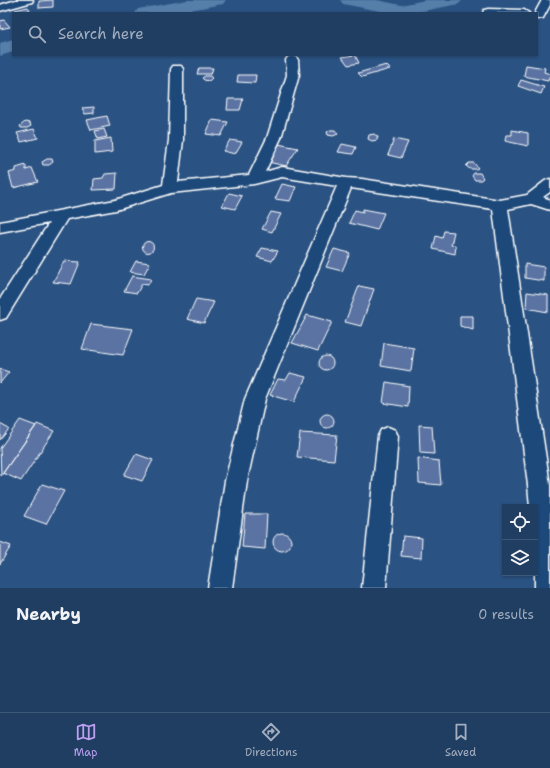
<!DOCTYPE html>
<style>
:root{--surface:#203e62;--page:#2d496b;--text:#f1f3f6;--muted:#a2aebe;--line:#3d5777;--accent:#bca0f2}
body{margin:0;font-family:"Shantell Sans",sans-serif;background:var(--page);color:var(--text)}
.controls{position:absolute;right:12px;bottom:12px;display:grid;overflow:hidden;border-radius:0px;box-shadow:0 1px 3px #0004}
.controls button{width:36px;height:36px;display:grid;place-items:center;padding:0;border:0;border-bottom:1px solid var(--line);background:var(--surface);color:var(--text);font:20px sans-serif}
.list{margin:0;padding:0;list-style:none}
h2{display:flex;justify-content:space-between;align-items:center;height:52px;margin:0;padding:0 16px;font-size:17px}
h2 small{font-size:13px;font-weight:400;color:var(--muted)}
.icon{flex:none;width:22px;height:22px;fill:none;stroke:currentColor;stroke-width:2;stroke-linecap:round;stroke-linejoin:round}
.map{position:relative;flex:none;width:550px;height:588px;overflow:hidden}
.search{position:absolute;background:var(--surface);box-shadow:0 1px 3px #0004;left:12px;right:12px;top:12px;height:44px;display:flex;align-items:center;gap:10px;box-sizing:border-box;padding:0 14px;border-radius:0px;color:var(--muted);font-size:15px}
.sheet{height:124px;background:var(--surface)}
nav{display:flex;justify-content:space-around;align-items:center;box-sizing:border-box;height:56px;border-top:1px solid var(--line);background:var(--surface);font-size:11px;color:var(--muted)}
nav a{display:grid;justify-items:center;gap:2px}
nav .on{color:var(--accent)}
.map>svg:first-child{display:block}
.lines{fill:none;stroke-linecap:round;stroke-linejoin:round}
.river{fill:#547ea9;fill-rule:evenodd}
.building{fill:#5a73a3;stroke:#fff}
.minor-casing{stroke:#fff;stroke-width:3}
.minor{fill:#1f4a7a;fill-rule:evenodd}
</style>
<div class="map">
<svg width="550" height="588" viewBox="0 0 550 588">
<rect width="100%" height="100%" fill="#2a5282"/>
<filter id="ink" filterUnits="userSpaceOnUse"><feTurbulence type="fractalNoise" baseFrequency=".025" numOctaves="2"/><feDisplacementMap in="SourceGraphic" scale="8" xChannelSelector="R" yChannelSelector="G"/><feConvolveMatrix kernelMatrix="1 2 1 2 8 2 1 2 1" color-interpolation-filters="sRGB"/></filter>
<g filter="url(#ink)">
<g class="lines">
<!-- river -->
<path class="river" d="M187,0H226L223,4L174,13H135L138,9Z
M340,0H377L401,5L425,0H462L459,4L413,13H389L343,4Z
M13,39V52L0,56V43Z"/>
</g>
<!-- building -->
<path class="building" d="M53,0V7L39,8V1Z
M28,7L30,10L18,13L15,10Z
M4,20L10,27L0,29V21Z
M355,55L359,63L348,65L342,57Z
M386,65L390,69L362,77L358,73Z
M526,65L545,68L544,72L550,74L548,81L524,76Z
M199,68H213L211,74H197Z
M238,75H256L255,83L237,82Z
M205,76H210L212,78L209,81L204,80L202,78Z
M521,80L544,87L541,94L518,86Z
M228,99H243L240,110H227Z
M94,107V113L85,114L82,108Z
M107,116L110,126L91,130L87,120Z
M212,120L228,122L221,136L206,134Z
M25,122L30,123L31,126L27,128H21L20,126Z
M34,129L38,138L21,142L17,133Z
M104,129L107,137L98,139L95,131Z
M330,130H335L338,134L333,136L328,135L327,132Z
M512,130L528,133V146L505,141L506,135H512Z
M374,134L378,137L377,140L372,141L368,139L369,135Z
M111,138L112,152L95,154V141Z
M394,139L408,142L401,158L388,155Z
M230,140L242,142L235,154L223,151Z
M278,144L298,148L286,166L268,162Z
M342,144L356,147L353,154L338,152Z
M47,159H52L53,162L49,165H43L42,162Z
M469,163H474L478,168L476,169H470L466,166Z
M26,165V170L32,168L38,182L13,188L9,173L16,171V168Z
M117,173L116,189L93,190L94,179L103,178L105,174Z
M474,173H480L483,178L481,180H475L472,176Z
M282,184L296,187L290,201L275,199Z
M229,193L242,196L235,209L222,206Z
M363,209L384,213L377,230L349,223L355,210L363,212Z
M271,212L281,214L272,232L262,229Z
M444,231L454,232L451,245L456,246L455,254L433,249L436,236L442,238Z
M142.5 247a5.5 5.5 0 1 1 11 0a5.5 5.5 0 1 1-11 0Z
M262,248L278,251L272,261L257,257Z
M334,249L350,253L342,271L326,267Z
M64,261L80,262L71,284L53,282Z
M136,261L150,263L144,274L130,272Z
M525,264L544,267V281L525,278Z
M132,276L151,279L148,285L142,284L137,293L124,291Z
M359,286L374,289L361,326L345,322Z
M527,292L548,295V312L526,308Z
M196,299L214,302L204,323L187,319Z
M307,315L332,322L318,351L292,343Z
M460,316H473V330L460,326Z
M91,324L133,329L123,355L82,349Z
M384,343L414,348L411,371L381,366Z
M319 363a7 7 0 1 1 14 0a7 7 0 1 1-14 0Z
M0,369L9,372L0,383Z
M290,373L306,377L294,402L270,395L278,379L286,380Z
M386,382L409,386L408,407L383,403Z
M320 421a7 7 0 1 1 14 0a7 7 0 1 1-14 0Z
M20,420L36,426L1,476L0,448Z
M0,424L9,429L0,440Z
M37,424L54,431L21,481L3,473Z
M419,425L432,426L434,454L420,453Z
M300,433L337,435L334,460L297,457Z
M136,454L153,460L142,481L124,475Z
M418,458L439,461L441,485L419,483Z
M42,484L64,491L46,524L24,516Z
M245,514H267L265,549L242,547Z
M273 542a9 9 0 1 1 18 0a9 9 0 1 1-18 0Z
M403,536L422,538L421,558L401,556Z
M0,542L11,546L0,564Z"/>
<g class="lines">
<defs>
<path id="minor" d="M16,0H33L32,2L0,11V5Z
M542,0H550V5L543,18L537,19V13H535Z
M488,9L524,10L529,13H483L484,10Z
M292,56L296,57L298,60L299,75L281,138L265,172L282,167L346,178L362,179L500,200L527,195L545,181L550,179V192L543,197L550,200V210L531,204L508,209L550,485V588H535V507H530L528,485L493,209L351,188L265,399L247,481L232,588H208L225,481L245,399L337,186L282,177L254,184L171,193L116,210L67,219L6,318L0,320V299L49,223L0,232V222L115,200L163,185L169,140L171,69L173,66H181L183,69V140L178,182L249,175L267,138L287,75L286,60L288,57Z
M388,427L395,430L398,436L386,588H362L378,436L381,430Z"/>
</defs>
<!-- minor casing -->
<use href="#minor" class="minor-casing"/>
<!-- minor -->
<use href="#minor" class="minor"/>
</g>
</g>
</svg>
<div class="controls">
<button><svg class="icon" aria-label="locate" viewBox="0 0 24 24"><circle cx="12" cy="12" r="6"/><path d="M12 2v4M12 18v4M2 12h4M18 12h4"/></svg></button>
<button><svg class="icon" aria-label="layers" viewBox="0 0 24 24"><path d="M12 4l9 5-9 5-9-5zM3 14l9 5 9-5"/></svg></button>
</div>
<div class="search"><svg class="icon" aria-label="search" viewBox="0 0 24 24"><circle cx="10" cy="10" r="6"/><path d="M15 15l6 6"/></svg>Search here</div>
</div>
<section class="sheet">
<h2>Nearby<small>0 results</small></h2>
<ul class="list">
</ul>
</section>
<nav>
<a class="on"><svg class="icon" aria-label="map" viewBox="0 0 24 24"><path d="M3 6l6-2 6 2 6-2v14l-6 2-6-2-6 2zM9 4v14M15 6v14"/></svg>Map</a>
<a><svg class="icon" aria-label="directions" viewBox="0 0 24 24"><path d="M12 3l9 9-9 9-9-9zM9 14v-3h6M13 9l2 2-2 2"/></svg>Directions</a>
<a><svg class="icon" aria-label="saved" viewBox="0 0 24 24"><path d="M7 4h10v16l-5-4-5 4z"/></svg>Saved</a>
</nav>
